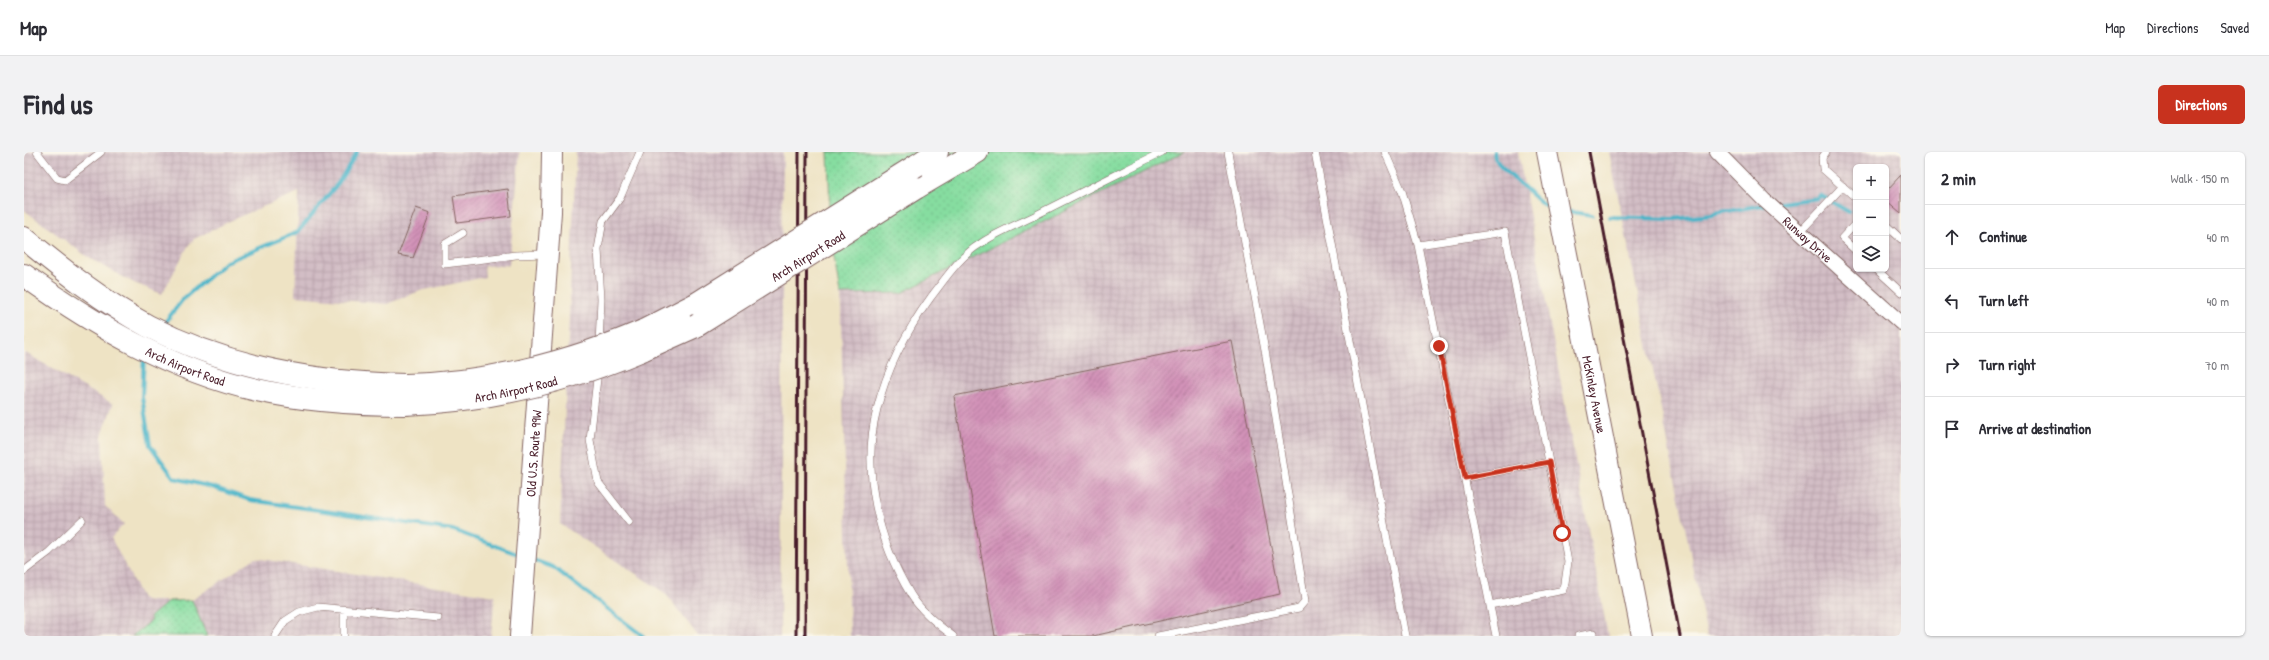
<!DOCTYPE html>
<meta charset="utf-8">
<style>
:root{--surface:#fff;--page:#f2f2f3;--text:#2b2b33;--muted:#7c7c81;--line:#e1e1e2;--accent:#c8321e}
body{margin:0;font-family:"Patrick Hand",sans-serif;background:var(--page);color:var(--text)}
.controls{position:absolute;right:12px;top:12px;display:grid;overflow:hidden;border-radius:6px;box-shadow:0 1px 3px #0004}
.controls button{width:36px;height:36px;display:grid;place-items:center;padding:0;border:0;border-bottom:1px solid var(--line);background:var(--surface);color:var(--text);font:20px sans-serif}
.stop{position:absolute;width:12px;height:12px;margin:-9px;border:3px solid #c8321e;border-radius:50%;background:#fff}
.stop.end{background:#c8321e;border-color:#fff;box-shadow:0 1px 4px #0008}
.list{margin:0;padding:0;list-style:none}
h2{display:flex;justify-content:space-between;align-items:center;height:52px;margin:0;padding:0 16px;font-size:17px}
h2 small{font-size:13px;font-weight:400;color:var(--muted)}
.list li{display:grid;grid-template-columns:26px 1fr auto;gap:12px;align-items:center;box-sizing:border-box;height:64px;padding:0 16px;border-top:1px solid var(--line)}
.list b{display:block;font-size:15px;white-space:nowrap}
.list em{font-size:13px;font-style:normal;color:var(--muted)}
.icon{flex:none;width:22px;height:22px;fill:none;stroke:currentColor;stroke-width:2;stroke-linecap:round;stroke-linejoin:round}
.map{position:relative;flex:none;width:1877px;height:484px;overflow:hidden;border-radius:6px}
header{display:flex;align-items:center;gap:24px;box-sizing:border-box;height:56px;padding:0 20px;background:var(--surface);border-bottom:1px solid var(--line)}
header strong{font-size:19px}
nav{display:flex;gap:22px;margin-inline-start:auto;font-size:14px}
.intro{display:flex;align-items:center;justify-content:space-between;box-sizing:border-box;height:96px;padding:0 24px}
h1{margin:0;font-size:28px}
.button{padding:10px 18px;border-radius:6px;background:var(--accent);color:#fff;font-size:14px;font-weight:700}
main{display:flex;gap:24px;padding:0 24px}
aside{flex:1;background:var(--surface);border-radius:6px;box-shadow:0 1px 3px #0004}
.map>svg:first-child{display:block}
.industrial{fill:url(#industrial-grid);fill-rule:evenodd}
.grass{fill:url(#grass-dots);stroke:#687e66}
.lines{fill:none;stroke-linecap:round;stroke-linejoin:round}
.stream{stroke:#4bb5c9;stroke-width:4}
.building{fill:url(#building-hatch)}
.lane-casing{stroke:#836461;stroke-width:8}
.street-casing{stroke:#836461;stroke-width:16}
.secondary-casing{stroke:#836461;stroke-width:22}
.primary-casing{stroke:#836461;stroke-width:24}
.lane{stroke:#fff;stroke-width:7}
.street{stroke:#fff;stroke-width:14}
.secondary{stroke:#fff;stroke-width:20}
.primary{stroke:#fff;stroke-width:22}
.rail{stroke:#4a1f2b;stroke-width:3}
.primary-bridge-casing{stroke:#836461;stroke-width:24;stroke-linecap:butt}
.primary-bridge{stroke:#fff;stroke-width:22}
.route{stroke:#c8321e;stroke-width:5}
.labels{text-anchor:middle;stroke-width:3;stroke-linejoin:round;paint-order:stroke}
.street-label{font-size:13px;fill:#4a1f2b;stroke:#fbf7ec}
</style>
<header>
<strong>Map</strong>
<nav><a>Map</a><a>Directions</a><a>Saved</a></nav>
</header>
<div class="intro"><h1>Find us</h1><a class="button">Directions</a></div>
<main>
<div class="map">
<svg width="1877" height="484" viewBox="0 0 1877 484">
<defs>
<pattern id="industrial-grid" width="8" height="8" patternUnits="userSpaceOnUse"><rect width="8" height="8" fill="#d2bdc5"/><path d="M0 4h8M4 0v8" fill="none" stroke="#b6a2a9"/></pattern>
<pattern id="grass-dots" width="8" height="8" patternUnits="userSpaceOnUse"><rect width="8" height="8" fill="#86dda0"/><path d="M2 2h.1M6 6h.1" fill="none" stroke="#75bd8a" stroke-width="1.8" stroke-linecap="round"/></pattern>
<pattern id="building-hatch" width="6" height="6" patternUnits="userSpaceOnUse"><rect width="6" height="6" fill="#d292b8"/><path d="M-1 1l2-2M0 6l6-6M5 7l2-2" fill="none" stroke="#ac7796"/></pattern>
</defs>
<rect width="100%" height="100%" fill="#fbf7ec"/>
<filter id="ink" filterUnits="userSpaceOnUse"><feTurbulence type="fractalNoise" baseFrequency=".025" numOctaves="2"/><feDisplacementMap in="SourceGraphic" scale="8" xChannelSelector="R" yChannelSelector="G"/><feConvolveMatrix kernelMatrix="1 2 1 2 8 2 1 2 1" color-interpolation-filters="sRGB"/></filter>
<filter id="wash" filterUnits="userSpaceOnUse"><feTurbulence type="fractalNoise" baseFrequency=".012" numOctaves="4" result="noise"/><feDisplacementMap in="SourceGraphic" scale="16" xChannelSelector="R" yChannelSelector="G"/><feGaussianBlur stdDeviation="0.9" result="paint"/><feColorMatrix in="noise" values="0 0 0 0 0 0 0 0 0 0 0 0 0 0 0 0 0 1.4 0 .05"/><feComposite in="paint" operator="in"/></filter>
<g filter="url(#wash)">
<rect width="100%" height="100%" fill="#eee3c4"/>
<!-- industrial -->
<path class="industrial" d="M0,0H496L485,113L460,114L461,125L396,139L363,152L271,144L275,40L212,66L170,87L163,96L138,142L110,131L65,106L0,58Z
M552,0H759L756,484H674L641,441L536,372Z
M1160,0H1494L1584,484H826L816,142L877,141Z
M1585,0H1877V484H1683ZM1832,15H1862V117H1832Z
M0,200L89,252L78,284L81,354L100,372L87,386L118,446L124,449H145L126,465L127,469L108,484H0Z
M231,406L471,444L467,484H183L168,448Z"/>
<!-- grass -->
<path class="grass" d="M804,0H1160L877,141L816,142L807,87Z
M168,448L183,484H108L127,469L126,465L145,449Z"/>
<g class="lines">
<!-- stream -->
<path class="stream" d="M1470,0L1471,6L1477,15L1519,52L1529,55
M1748,52L1794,46L1796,43L1825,60
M1541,59L1568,63
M1586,65L1649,67L1688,63L1691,61L1740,53
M139,173L159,147L202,110L274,80L315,30L333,0
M120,204L118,245L126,293L150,326L188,335L226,348L429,378L496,403
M506,407L529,415L619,484"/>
</g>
<g id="blocks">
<!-- building -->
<path class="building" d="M1877,23V62L1862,49V39Z
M484,37L487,64L433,71L429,44Z
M392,56L406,61L389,106L374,103Z
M1208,189L1256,442L1069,484H971L930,244Z"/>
</g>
</g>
<g filter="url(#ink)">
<use href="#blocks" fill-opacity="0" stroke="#836461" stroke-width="1"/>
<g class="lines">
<defs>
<path id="lane" d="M13,0L33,26L41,28L77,0
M1291,0L1381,484
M1361,0L1378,39L1394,93L1472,484
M1802,0L1798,6L1799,17L1832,46
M1832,71L1818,86L1832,99
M1862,73L1877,87
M1776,80L1819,34
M439,81L421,92V112L492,103L522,102
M1394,93L1481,80L1525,310
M1852,117L1877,140
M575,193L577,147L574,97L579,69L596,46L616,0
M574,218L566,288L574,330L605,370
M1441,326L1525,310L1544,410L1540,438L1466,453
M0,419L25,400L58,368
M251,484L261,469L275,460L294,455L414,466
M320,484V458
M929,484C914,473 897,459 887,443C854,389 837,319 853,257C863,217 883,178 907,145C921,127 936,104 956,92C973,80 995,72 1014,62C1055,41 1096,21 1138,0
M1134,484L1275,456L1281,449L1242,204L1204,0
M1554,484L1570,481V484"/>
<g id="street">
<path id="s1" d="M1693,0L1740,48L1877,171"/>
</g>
<g id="secondary">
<path id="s2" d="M1523,0L1618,484"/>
<path id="s3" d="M496,484L527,60L528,0"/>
</g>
<g id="primary">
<path d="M893,13L913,0"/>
<path d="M892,36L953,0"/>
<path d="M0,86C39,118 79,150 124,174C205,216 292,231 382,233"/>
<path id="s4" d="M0,123C70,173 148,219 233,238C282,249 331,252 381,252"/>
<path d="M619,179L672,152"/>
<path d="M618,198L672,174"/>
</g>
</defs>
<!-- lane casing -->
<use href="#lane" class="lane-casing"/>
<!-- street casing -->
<use href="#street" class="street-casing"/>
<!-- secondary casing -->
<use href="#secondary" class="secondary-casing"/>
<!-- primary casing -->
<use href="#primary" class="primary-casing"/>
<!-- lane -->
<use href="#lane" class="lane"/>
<!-- street -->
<use href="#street" class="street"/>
<!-- secondary -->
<use href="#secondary" class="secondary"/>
<!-- primary -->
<use href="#primary" class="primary"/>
<!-- rail -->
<path class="rail" d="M1565,0L1656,484
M772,484L775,0
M781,484L783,0"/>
<defs>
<g id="primary-bridge">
<path d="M672,152L893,13"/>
<path id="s5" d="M672,174L892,36"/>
<path d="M382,233C464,231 544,211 619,179"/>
<path id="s6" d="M381,252C463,249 542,230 618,198"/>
</g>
</defs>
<!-- primary-bridge casing -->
<use href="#primary-bridge" class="primary-bridge-casing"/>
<!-- primary-bridge -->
<use href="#primary-bridge" class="primary-bridge"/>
</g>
</g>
<g class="lines" filter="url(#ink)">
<!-- route -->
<path class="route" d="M1415,194L1441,326L1525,310L1538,381"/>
</g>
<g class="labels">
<!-- street labels -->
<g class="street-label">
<text dy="5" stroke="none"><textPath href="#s1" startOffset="126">Runway Drive</textPath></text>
<text dy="5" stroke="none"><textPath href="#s5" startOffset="132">Arch Airport Road</textPath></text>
<text dy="5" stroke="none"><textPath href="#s4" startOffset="186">Arch Airport Road</textPath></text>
<text dy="5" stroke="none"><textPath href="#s6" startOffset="112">Arch Airport Road</textPath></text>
<text dy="5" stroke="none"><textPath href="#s2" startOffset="247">McKinley Avenue</textPath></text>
<text dy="5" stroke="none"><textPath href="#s3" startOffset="183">Old U.S. Route 99W</textPath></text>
</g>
</g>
</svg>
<div class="controls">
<button>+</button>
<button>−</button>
<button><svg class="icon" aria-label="layers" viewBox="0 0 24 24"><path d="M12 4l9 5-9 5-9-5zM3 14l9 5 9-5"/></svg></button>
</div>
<div class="stop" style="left:1538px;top:381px"></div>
<div class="stop end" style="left:1415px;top:194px"></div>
</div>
<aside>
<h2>2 min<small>Walk · 150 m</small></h2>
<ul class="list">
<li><svg class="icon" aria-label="ahead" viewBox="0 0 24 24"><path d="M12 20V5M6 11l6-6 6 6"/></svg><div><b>Continue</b></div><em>40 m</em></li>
<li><svg class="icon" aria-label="left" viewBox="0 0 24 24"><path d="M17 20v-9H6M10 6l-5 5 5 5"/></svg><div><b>Turn left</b></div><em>40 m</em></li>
<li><svg class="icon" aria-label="right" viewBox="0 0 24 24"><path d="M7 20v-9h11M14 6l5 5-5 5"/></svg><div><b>Turn right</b></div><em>70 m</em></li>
<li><svg class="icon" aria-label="arrive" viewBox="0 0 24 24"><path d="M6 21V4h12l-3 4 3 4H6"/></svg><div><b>Arrive at destination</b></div></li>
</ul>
</aside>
</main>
